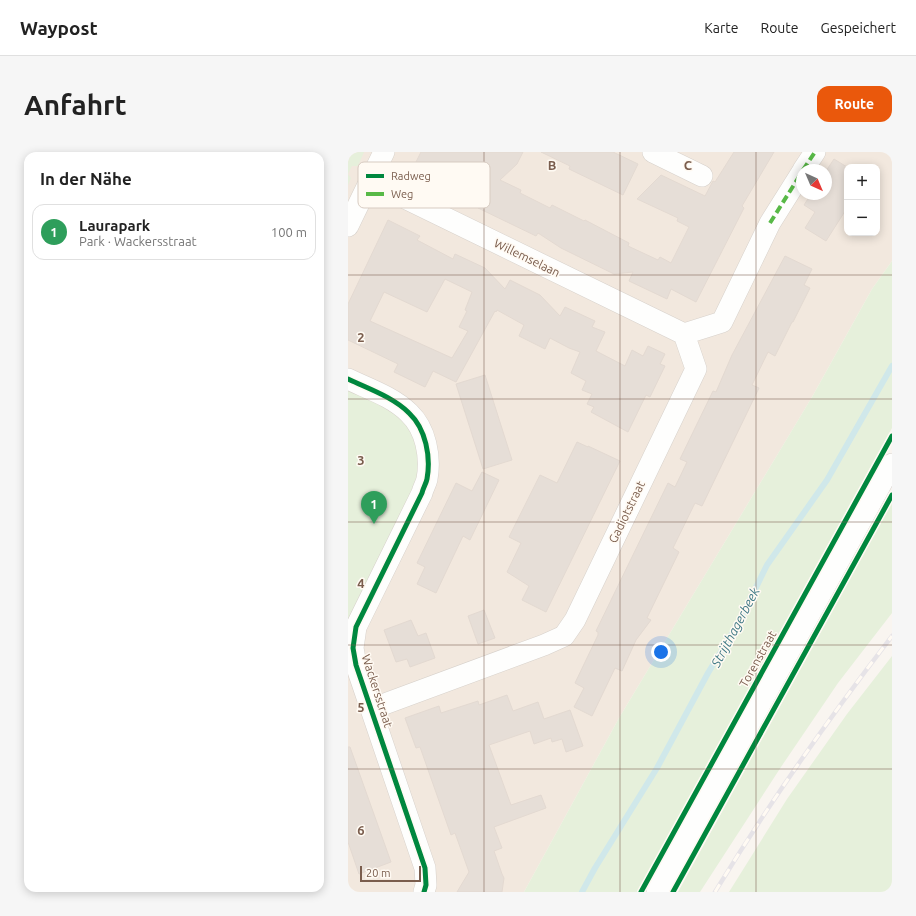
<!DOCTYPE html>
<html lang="de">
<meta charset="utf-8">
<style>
:root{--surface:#fff;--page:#f6f6f6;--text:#222;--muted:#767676;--line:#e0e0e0;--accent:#ea580c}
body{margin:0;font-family:Ubuntu,sans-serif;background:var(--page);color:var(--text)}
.controls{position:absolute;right:12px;top:12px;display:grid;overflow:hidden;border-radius:8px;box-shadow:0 2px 10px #0003}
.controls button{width:36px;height:36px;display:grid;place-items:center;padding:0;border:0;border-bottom:1px solid var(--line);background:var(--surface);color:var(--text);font:20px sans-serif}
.compass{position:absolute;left:448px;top:12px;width:36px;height:36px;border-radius:50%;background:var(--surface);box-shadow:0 2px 10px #0003;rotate:136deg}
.scale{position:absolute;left:12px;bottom:10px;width:61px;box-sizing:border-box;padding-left:4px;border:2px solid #7a5d4d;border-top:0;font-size:11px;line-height:14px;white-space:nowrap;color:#7a5d4d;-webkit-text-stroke:3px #fffaf3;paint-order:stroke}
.you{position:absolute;left:313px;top:500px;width:14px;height:14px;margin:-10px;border:3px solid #fff;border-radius:50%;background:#1a73e8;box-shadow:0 0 0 6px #1a73e833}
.badge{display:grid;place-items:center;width:26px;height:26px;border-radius:50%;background:var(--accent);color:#fff;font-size:13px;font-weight:700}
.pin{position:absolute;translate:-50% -33px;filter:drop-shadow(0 1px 2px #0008)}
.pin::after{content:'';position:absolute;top:21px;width:14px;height:12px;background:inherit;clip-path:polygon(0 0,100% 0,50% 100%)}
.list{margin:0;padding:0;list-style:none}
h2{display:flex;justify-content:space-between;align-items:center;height:52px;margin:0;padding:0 16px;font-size:17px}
h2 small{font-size:13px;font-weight:400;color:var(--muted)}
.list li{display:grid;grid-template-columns:26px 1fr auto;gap:12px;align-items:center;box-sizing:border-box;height:56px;margin:0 8px 8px;padding:0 8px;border:1px solid var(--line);border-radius:12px}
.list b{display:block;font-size:15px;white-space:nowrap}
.list p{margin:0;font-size:13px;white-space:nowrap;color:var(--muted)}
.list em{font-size:13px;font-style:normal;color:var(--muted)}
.map{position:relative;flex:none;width:544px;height:740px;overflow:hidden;border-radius:12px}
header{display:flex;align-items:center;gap:24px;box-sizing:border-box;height:56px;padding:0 20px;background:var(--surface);border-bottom:1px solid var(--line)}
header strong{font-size:19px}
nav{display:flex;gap:22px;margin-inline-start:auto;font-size:14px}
.intro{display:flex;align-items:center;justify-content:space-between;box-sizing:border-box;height:96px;padding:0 24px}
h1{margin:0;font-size:28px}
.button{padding:10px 18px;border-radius:12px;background:var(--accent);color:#fff;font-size:14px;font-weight:700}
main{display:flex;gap:24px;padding:0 24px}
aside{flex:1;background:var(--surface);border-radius:12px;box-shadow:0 2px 10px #0003}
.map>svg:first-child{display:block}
.residential{fill:#f2e8de;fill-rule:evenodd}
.green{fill:#e6f0db}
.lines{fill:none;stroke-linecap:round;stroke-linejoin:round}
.stream{stroke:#d0e8ea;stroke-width:6}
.building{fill:#e6ded7;stroke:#e3d9d1;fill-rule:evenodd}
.minor-casing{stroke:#d7d1cb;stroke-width:22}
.minor{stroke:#fefefd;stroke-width:21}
.rail-casing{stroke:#e6e3e7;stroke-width:4.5}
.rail{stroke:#fffaf3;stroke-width:3;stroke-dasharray:9;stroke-linecap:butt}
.quiet{stroke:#58b947;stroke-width:4;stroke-dasharray:8 4;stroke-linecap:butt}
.cycleway-casing{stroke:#fffaf3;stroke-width:8}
.cycleway{stroke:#00873e;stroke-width:5}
.grid{fill:none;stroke:#7a5d4d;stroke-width:1;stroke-opacity:0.55}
.labels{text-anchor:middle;stroke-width:3;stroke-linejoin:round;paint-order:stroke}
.street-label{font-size:12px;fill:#7a5d4d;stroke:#fffaf3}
.water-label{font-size:13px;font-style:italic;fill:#427b87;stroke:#fffaf3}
.key{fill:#fffaf3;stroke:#d7cbc1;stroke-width:1}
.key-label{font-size:11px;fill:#7a5d4d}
.grid-label{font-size:13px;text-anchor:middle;font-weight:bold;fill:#7a5d4d;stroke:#fffaf3;stroke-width:3;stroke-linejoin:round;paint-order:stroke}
</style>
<header>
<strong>Waypost</strong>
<nav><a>Karte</a><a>Route</a><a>Gespeichert</a></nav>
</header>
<div class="intro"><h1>Anfahrt</h1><a class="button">Route</a></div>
<main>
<aside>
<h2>In der Nähe<small></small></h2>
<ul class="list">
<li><span class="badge" style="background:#2e9e5b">1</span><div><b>Laurapark</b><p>Park · Wackersstraat</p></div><em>100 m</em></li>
</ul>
</aside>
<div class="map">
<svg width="544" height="740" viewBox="0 0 544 740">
<rect width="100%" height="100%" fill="#f9f5f0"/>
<!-- residential -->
<path class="residential" d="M0,0H544V109L524,137L464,245L271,566L176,740H0ZM499,15H529V81H499ZM454,18H478V42H454Z"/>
<!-- green -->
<path class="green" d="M0,0H16L10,14H4L0,22L3,26L0,33Z
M544,109V276L289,740H176L271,566L464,245L524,137Z
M0,233L27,246L66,278L74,320L0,477Z
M544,350V461L490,531L433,615L352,740H330Z
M544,504V740H381L439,647L499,562Z"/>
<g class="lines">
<!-- stream -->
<path class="stream" d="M234,740L247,716L309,616L360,521L391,470L419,413L479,328L544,214"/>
</g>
<!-- building -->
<path class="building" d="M73,0H175L169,12L152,28L173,38L172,41L202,56L204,53L236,69L237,68L281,91L280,94L310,108L312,105L323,111L341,75L329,69L330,66L289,47L313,23L357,44L365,29L367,30L386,0H426L394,54L396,56L348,150L323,137L319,147L281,129L285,120L266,122L213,96L190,81L188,84L130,56L134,48L99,30L97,34L64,18Z
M193,0H265L290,12L275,43L221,17L222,14Z
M486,7L499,15V56L478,89L457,76L467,60L456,53L463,42H478V19Z
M40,68L72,84L69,88L105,107L107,102L137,116L157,137L162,128L192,143L212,164L217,155L247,169L244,175L257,180L248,199L277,214L284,198L295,204L300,194L317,202L312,212L317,214L302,245L298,243L280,280L243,260L246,255L239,252L244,242L234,238L238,229L223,221L232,200L221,196L202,186L197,197L171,184L176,173L149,158L148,160L147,159L108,230L85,219L77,235L46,220L50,212L0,188V152ZM97,127L124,140L117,158L119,159L111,175L120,179L104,206L22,169L36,140L79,160Z
M437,104L464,117L456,133L462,136L445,170H444L427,204L420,200L404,233L411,236L354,354L347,351L325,396L331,400L299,466L303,468L288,488L274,519L267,516L244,564L226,555L236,536L227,531L250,483V480L248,479L320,331L327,335L339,310L332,307L365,239L368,240L384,203Z
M137,223L164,308L135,317L108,232Z
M229,290L240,295V294L272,309L198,460L174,448L181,434L159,420L173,391L161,385L192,323L209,331Z
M134,320L151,328L122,388L115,384L88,441L69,432L77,415L69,411L108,331L124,339Z
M136,458L147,486L130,492L120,464Z
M63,468L70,484L78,481L87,506L62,515L59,507L48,510L36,478Z
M159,543L165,559L190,550L196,567L222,558L235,594L218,600L214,587L204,590L203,586L186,592L182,579L141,593L163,653L193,643L198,656L146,675L154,696L146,699L154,722L156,726L154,740H109L121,720L107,681L103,683L72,595L68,596L57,566L91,554L93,561L130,549L131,553Z
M0,595H2L43,710L11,722L0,690Z"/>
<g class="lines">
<defs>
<path id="minor" d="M305,0L354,24
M455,18L467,0
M22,29L336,182
M0,74L36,0
M336,182L374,170L422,71L454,20
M0,227C21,237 45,245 61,261C78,277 83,305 79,327C78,332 75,336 74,341L8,475L5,496L8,513L77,716L78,733L76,740
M23,557L196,493L216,484L227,468L348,217L336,182
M309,740L544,312"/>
</defs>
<!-- minor casing -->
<use href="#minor" class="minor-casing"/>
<!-- minor -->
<use href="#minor" class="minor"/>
<defs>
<path id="rail" d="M367,740C421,651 481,566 544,484"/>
</defs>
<!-- rail casing -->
<use href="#rail" class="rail-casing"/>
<!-- rail -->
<use href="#rail" class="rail"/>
<!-- quiet -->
<path class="quiet" d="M455,18L467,0
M422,71L454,20"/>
<defs>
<path id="cycleway" d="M0,227C21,237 45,245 61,261C78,277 83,305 79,327C78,332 75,336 74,341L8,475L5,496L8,513L77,716L78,733L76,740
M293,740L544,284
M325,740L544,343"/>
</defs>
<!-- cycleway casing -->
<use href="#cycleway" class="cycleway-casing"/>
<!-- cycleway -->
<use href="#cycleway" class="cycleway"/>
</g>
<!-- grid -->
<path class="grid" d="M136,0V740M272,0V740M408,0V740M0,123H544M0,247H544M0,370H544M0,493H544M0,617H544"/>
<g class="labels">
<!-- street labels -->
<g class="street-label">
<text transform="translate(179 106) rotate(26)" y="4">Willemselaan</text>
<text transform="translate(279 360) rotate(-64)" y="4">Gadiotstraat</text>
<text transform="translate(410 507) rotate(-61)" y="4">Torenstraat</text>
<text transform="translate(29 539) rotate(72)" y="4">Wackersstraat</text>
</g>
<!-- water labels -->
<g class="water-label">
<text transform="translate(387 475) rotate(-62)" y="5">Strijthagerbeek</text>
</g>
</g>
<!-- legend -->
<rect x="10" y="10" width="132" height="46" rx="6" class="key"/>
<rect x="18" y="22" width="18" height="4" fill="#00873e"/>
<rect x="18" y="40" width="18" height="4" fill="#58b947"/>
<g class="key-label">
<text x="43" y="28">Radweg</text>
<text x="43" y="46">Weg</text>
</g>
<g class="grid-label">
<text x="204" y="18">B</text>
<text x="340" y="18">C</text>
<text x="13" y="190">2</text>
<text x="13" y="313">3</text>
<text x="13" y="436">4</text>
<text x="13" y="560">5</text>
<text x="13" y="683">6</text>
</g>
</svg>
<div class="controls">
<button>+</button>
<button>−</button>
</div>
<svg class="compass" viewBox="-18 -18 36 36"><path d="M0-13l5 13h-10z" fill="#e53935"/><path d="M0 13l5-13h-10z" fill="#767676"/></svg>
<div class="scale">20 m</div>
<div class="you"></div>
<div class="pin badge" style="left:26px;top:372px;background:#2e9e5b">1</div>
</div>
</main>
